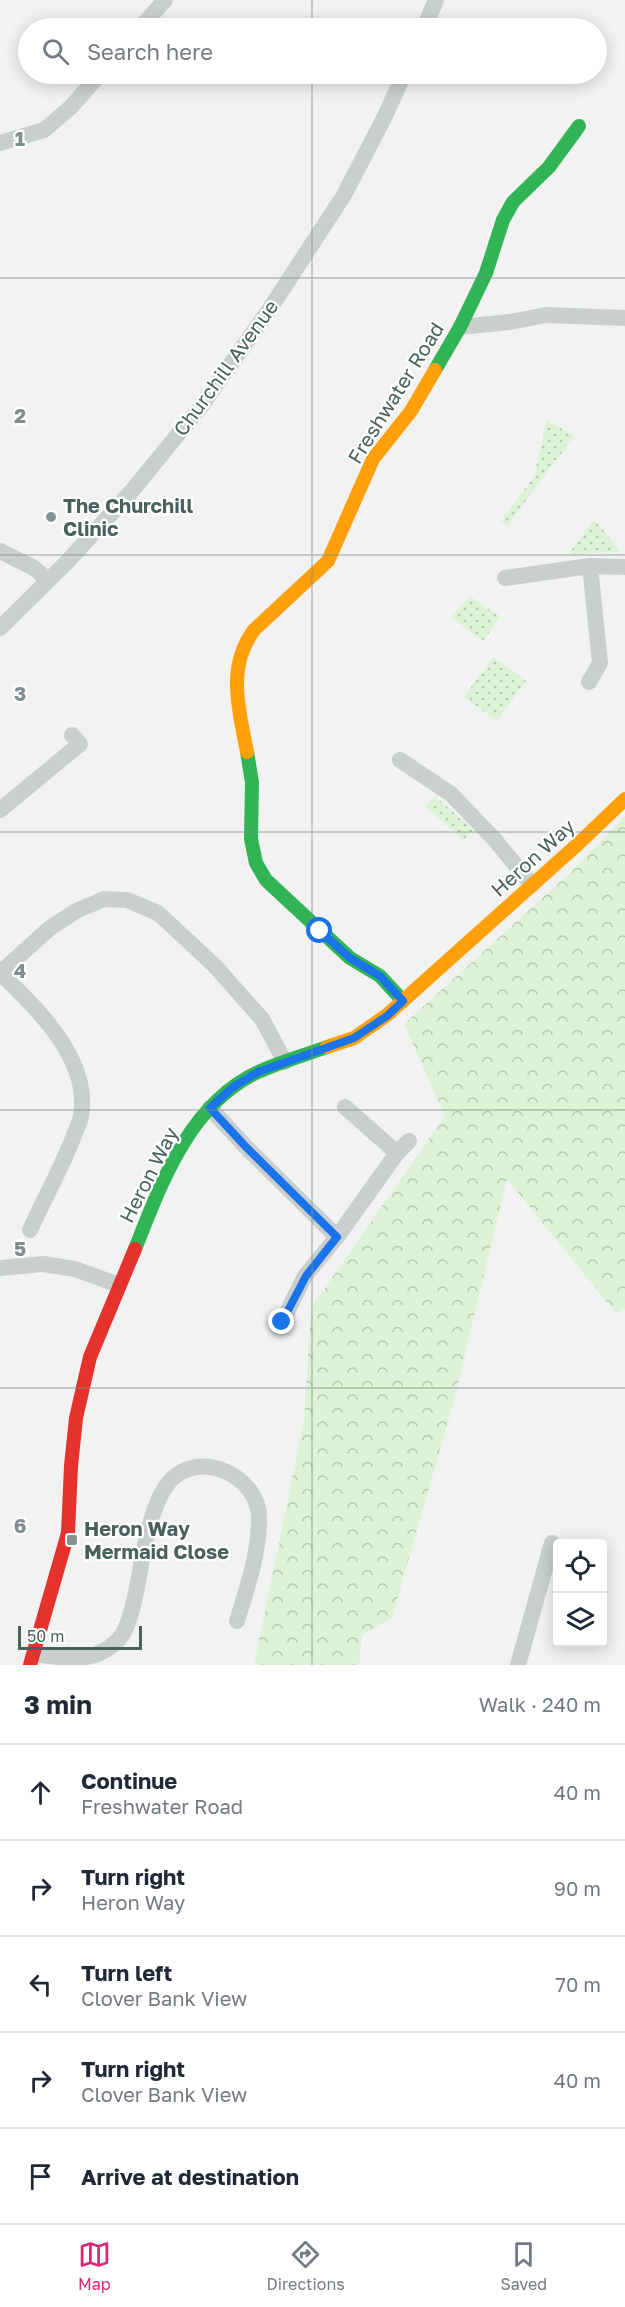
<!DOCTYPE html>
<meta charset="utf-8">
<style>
:root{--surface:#fff;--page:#f6f6f7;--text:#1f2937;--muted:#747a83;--line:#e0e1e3;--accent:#db2777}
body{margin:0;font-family:"Golos Text",sans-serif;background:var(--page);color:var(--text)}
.controls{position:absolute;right:18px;bottom:18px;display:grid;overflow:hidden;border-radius:6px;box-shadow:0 3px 15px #0003}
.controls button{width:54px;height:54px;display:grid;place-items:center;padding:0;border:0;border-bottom:2px solid var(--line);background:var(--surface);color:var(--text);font:30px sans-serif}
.scale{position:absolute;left:18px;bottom:15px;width:124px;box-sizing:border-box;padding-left:6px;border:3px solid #48615d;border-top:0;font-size:16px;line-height:21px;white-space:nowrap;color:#48615d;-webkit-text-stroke:4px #fff;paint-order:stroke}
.stop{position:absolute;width:18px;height:18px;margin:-14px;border:4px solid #1a73e8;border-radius:50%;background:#fff}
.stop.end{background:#1a73e8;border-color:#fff;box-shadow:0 2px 6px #0008}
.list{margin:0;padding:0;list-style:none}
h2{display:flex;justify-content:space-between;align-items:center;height:78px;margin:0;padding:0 24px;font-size:26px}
h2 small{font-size:20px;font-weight:400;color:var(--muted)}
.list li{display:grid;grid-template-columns:39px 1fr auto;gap:18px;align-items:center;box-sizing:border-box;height:96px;padding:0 24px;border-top:2px solid var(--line)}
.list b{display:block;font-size:22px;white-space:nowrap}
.list p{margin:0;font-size:20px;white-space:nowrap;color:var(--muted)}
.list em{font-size:20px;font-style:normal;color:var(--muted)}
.icon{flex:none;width:33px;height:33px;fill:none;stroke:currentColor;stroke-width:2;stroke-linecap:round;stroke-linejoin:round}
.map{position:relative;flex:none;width:625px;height:1665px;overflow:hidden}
.search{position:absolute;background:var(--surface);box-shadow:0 3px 15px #0003;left:18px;right:18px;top:18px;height:66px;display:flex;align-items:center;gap:15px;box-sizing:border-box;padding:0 21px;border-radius:33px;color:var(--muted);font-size:22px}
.sheet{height:558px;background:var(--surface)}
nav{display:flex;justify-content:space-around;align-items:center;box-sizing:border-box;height:84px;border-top:2px solid var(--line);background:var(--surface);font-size:16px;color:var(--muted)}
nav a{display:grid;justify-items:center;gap:3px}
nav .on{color:var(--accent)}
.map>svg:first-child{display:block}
.grass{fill:url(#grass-dots)}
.park{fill:url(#park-crowns)}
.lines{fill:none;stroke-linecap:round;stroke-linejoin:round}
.street{stroke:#c9cfce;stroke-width:16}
.fast{stroke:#30b455;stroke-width:14}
.slow{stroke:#ff9f0a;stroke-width:14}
.jam{stroke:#e5322d;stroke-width:14}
.route{stroke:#1a73e8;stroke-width:8}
.grid{fill:none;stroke:#7e8f8d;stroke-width:1.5;stroke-opacity:0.55}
.poi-dot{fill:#849492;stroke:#fff;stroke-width:2}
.labels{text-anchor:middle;stroke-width:4.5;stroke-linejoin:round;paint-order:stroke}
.street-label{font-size:20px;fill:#48615d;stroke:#fff}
.poi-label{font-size:20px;font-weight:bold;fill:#48615d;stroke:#fff;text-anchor:start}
.grid-label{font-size:20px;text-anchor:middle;font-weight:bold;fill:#7e8f8d;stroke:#fff;stroke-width:4.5;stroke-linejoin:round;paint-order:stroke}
</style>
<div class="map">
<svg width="625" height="1665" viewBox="0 0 625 1665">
<defs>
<pattern id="grass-dots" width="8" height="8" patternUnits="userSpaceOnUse" patternTransform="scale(1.5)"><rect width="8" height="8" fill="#dcf3d6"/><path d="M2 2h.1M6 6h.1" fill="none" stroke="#b4c8b1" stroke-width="1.8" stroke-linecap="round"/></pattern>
<pattern id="park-crowns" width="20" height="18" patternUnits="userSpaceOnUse" patternTransform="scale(1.5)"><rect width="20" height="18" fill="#dcf3d6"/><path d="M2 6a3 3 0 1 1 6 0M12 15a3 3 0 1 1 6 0" fill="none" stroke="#b4c8b1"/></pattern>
</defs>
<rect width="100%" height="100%" fill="#f3f2f3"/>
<!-- grass -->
<path class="grass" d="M547,420L574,436L507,526L501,521L534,477Z
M593,521L597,522L620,552L571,554V551Z
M470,596L500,617L483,641L451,617Z
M493,657L526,681L497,721L464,697Z
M435,796L473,830L463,840L426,807Z"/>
<!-- park -->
<path class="park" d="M625,816V1309L616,1313L507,1179L453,1404L392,1618L362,1635L359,1665H254L304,1421L311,1308L445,1116L404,1024L572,871Z"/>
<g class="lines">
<!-- street -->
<path class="street" d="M140,28L165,0
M424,28L436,0
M0,143L44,130L71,107L100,74
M460,327L510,322L546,315L625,318
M0,551L34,568L48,580
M505,578L590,566L625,567
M0,628L68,561L131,492L202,405L269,310L344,195L384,118L404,74
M589,682L600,663L590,566
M400,760L451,794L495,840L532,885
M0,810L80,744L72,735
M0,973L50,928L76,911L104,899L127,900L158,913L215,966L262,1019L285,1062
M0,973C37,1008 91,1060 81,1116C80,1123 75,1131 73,1138C61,1169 44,1199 30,1230
M345,1107L397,1153
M210,1108L246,1147L337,1237
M0,1268L43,1264L75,1269L119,1285
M282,1322L305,1276L337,1237L397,1153L409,1141
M34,1654C65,1658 95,1665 119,1639C128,1629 132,1610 135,1597C142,1565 148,1506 170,1481C199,1448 260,1476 259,1519C259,1554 247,1588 237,1621
M518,1665L552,1543"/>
<!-- fast -->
<path class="fast" d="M435,370L460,327L486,273L503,220L513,202L549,167L579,126
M247,752L252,782L251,839L256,863L266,880L350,958L380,976L403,1001
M135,1249C161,1184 189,1104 258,1072C280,1062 305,1055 327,1047"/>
<!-- slow -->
<path class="slow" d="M247,752C239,709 226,668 254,630L328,561L373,459L411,411L435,370
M327,1047L354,1038L387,1015L578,844L625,799"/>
<!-- jam -->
<path class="jam" d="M30,1665L68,1533L71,1466L76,1418L90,1357L135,1249"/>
</g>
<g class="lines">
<!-- route -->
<path class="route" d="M282,1322L306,1276L337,1237L246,1147L210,1108L233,1087L258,1072L354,1038L387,1016L403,1001L380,976L350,958L320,931"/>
</g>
<!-- grid -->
<path class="grid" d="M312,0V28M312,74V1665M0,278H625M0,555H625M0,832H625M0,1110H625M0,1388H625"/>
<!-- markers -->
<g class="poi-dot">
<circle cx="51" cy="517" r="6"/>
<rect x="66" y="1534" width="12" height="12" rx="3"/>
</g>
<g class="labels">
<!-- street labels -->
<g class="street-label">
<text transform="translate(226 368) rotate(-54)" y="7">Churchill Avenue</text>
<text transform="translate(396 393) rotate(-58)" y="7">Freshwater Road</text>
<text transform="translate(533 858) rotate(-42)" y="7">Heron Way</text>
<text transform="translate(149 1175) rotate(-63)" y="7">Heron Way</text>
</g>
<!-- poi labels -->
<g class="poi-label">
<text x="63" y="513">The Churchill<tspan x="63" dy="23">Clinic</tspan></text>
<text x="84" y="1536">Heron Way<tspan x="84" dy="23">Mermaid Close</tspan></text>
</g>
</g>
<g class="grid-label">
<text x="20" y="146">1</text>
<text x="20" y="423">2</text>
<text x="20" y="701">3</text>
<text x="20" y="978">4</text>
<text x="20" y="1256">5</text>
<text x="20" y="1533">6</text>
</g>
</svg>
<div class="controls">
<button><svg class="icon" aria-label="locate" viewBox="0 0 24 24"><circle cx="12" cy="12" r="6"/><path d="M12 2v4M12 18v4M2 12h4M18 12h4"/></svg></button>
<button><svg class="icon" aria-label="layers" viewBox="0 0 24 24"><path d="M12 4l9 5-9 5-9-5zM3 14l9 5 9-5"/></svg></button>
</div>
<div class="scale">50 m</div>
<div class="stop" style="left:320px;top:931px"></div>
<div class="stop end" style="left:282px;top:1322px"></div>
<div class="search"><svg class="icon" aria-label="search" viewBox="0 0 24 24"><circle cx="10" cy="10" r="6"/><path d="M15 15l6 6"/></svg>Search here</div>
</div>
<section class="sheet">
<h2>3 min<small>Walk · 240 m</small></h2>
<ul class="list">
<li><svg class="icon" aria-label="ahead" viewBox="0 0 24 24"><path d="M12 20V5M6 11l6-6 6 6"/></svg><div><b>Continue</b><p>Freshwater Road</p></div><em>40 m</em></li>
<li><svg class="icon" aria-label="right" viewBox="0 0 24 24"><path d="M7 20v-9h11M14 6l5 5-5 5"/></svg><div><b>Turn right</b><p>Heron Way</p></div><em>90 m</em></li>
<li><svg class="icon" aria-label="left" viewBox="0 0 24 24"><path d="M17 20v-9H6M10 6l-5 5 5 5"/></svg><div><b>Turn left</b><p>Clover Bank View</p></div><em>70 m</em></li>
<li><svg class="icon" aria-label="right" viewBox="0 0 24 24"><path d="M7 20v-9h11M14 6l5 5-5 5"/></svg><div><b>Turn right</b><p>Clover Bank View</p></div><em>40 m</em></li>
<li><svg class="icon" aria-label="arrive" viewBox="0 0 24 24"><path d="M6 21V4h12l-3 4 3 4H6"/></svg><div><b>Arrive at destination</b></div></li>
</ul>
</section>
<nav>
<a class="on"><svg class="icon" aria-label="map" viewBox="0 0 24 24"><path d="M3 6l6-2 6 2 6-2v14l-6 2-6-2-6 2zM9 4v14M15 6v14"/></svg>Map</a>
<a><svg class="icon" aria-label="directions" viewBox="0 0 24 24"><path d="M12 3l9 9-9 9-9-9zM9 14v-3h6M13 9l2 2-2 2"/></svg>Directions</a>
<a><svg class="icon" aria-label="saved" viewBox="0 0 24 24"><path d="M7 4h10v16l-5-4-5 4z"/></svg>Saved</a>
</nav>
